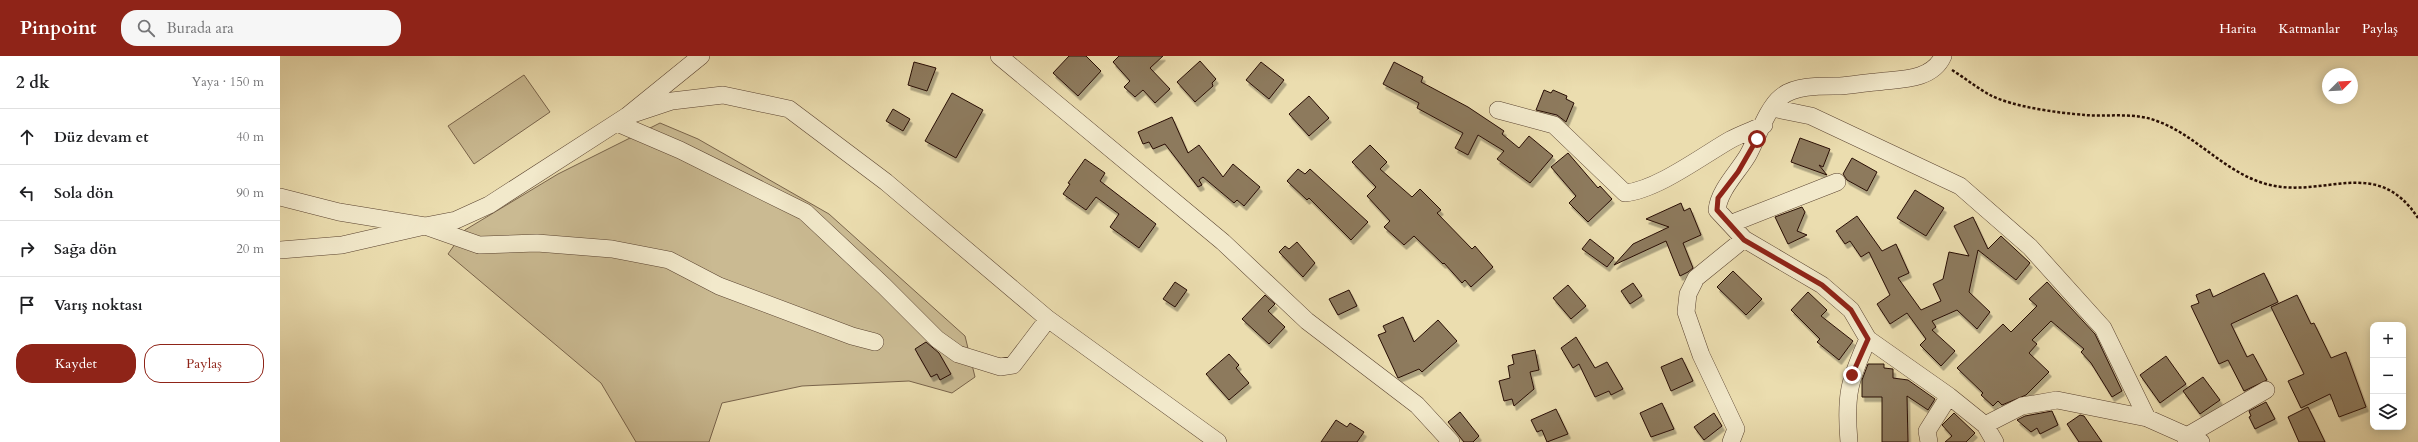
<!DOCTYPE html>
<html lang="tr">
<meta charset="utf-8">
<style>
:root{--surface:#fff;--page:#f6f6f6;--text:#202124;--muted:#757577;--line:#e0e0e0;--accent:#8f2418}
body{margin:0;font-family:Cardo,serif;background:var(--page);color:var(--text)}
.controls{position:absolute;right:12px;bottom:12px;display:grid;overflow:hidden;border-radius:8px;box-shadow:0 2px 10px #0003}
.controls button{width:36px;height:36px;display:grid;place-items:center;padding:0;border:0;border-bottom:1px solid var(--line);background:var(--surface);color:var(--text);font:20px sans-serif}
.compass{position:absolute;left:2042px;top:12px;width:36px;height:36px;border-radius:50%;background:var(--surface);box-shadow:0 2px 10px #0003;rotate:66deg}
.stop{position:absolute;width:12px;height:12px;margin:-9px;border:3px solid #8f2418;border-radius:50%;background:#fff}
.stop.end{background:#8f2418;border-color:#fff;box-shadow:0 1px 4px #0008}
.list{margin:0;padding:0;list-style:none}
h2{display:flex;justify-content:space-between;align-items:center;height:52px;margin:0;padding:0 16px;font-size:17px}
h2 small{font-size:13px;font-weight:400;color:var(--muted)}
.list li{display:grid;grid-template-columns:26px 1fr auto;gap:12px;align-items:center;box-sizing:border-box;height:56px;padding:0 16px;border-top:1px solid var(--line)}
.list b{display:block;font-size:15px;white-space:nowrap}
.list em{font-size:13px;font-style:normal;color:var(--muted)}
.actions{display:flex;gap:8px;padding:12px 16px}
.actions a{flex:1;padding:9px 0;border:1px solid var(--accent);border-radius:16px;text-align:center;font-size:14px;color:var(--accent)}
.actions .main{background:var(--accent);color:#fff}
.icon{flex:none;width:22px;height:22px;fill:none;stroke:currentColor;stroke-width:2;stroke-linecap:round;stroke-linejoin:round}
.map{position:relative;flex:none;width:2138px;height:386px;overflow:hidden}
header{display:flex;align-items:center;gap:24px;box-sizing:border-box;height:56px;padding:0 20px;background:var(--accent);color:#fff}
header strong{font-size:19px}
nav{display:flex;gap:22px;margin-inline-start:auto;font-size:14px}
.search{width:280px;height:36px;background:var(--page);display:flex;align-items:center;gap:10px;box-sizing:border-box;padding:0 14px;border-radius:16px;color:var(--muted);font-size:15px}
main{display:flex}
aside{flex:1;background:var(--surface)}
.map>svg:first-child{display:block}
.green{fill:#caba92;stroke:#79644b}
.building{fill:#8d7a5d;stroke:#280e04;filter:url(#shadow)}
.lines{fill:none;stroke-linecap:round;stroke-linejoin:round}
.minor-casing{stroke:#59422f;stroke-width:18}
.path{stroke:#280e04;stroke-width:2.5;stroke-dasharray:3 2;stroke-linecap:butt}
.minor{stroke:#f2e9cb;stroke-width:17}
.route{stroke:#8f2418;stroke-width:5}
</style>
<header>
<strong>Pinpoint</strong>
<div class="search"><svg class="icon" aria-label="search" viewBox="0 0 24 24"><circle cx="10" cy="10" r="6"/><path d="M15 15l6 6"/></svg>Burada ara</div>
<nav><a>Harita</a><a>Katmanlar</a><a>Paylaş</a></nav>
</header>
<main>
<aside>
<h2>2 dk<small>Yaya · 150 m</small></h2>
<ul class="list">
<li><svg class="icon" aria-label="ahead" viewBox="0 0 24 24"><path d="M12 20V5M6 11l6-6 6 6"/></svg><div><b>Düz devam et</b></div><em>40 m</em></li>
<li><svg class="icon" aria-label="left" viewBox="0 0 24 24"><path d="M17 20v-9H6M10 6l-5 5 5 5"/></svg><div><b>Sola dön</b></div><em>90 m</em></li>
<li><svg class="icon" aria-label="right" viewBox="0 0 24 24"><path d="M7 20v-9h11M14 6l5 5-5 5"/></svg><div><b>Sağa dön</b></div><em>20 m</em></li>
<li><svg class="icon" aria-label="arrive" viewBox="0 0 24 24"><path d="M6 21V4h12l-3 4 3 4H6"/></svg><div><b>Varış noktası</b></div></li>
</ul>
<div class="actions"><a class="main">Kaydet</a><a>Paylaş</a></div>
</aside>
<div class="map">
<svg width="2138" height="386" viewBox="0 0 2138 386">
<defs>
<filter id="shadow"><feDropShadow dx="2.5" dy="4.5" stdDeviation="0" flood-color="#0004"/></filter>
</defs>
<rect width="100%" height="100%" fill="#ebddaf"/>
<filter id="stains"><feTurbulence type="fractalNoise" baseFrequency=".005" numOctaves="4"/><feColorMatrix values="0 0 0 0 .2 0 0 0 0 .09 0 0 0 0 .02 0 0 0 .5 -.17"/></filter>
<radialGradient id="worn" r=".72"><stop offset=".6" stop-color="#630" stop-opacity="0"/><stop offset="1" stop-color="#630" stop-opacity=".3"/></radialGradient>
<!-- green -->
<path class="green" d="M244,19L270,56L194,108L168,70Z
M380,67L418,83L549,158L685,280L695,321L672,337L629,325L522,330L442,347L429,386H356L321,327L168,198L185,174L278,118Z"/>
<!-- building -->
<path class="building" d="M789,0H806L821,15L798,40L773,17Z
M839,0H883L870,12L890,33L875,47L863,34L855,41L844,31L850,25L833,6Z
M920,5L936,23L932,27L933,30L915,46L897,26Z
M634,6L656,12L647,35L628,29Z
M981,6L1004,24L989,43L966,24Z
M1114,6L1143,21L1141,26L1188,51L1224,75L1222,78L1239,92L1249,80L1273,100L1250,127L1217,103L1224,95L1198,79L1188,99L1175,92L1183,77L1137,52L1139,47L1103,28Z
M1264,34L1271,37L1273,34L1287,40L1286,43L1294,47L1286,66L1277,59L1256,54Z
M672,37L703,54L676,102L645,85Z
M1029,40L1049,62L1029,80L1009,58Z
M613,53L630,63L623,75L606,65Z
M892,61L908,97L919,89L943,121L953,108L980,131L964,150L957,144L954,147L923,121L919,124L922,129L918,131L885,88L873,93L869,86L863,88L858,76Z
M1520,82L1550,93L1543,111L1539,109L1547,119L1511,106Z
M1090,89L1107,106L1100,113L1132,141L1140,133L1161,154L1157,157L1192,193L1195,190L1213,211L1191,231L1185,224L1182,227L1164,207L1163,208L1134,180L1124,189L1104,171L1110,165L1087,140L1096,131L1072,106Z
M1288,97L1318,132L1320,130L1332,143L1308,166L1289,147L1296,140L1271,111Z
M1572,102L1597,116L1587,135L1567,124L1563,118Z
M805,103L825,117L820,125L876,168L859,192L830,171L839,158L816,141L806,154L783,138L790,128L788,127Z
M1018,113L1025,118L1030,113L1088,166L1071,184L1029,142L1027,144L1007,125Z
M1635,134L1664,152L1646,180L1617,162Z
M1401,147L1404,155L1410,152L1421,179L1403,187L1413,212L1408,216L1400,220L1386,185L1334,209L1353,188L1389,171L1366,163Z
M1522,151L1525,156L1517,175L1527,179L1508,188L1495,161Z
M1577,160L1602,195L1616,188L1629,217L1618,222L1641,254L1661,245L1653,228L1663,223L1669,196L1689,200L1674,170L1693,161L1708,193L1721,180L1750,207L1736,224L1698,194L1689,236L1710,256L1697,273L1677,254L1652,265L1656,271L1652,274L1675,295L1661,310L1640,289L1646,283L1627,257L1610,268L1597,248L1610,239L1589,196L1581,201L1570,185L1565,188L1556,175Z
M1310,183L1334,202L1327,211L1302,193Z
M1017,186L1035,207L1023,221L999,196L1005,190L1009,193Z
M1453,215L1482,243L1466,259L1437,231Z
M1984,217L1998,246L1951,268L1967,301L1973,298L1987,324L1964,335L1948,304L1939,308L1911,250L1919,247L1916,239L1930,233L1933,241Z
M895,226L907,234L895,251L883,243Z
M1767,226L1815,278L1842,335L1832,341L1811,307L1801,296L1804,293L1771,265L1752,284L1757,288L1749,297L1769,316L1746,339L1722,349L1718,345L1713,350L1701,339L1703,337L1677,312L1723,268L1731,276L1757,250L1749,243Z
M1353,227L1362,240L1350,248L1341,235Z
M1288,229L1306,250L1291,263L1273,242Z
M1069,234L1077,250L1058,259L1049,243Z
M1528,236L1547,254L1541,260L1573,285L1559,304L1537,286L1540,283L1511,254Z
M985,239L995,248L988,255L1005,271L989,288L962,263Z
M2017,239L2031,268L2034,267L2051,302L2066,296L2086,351L2059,361L2050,338L2021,352L2008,325L2024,318L1991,251Z
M1123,261L1134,286L1158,264L1177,285L1142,316L1139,313L1118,322L1098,279L1106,276L1103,270Z
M1296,281L1315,312L1327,306L1343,333L1331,339L1329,335L1315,341L1299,308L1293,312L1281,292Z
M646,286L659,297L671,318L660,324L657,318L651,321L635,293Z
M1255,294L1259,314L1250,316L1254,333L1234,350L1232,343L1224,345L1219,325L1230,322L1228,310L1234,308L1232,299Z
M949,298L959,309L956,312L969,327L949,344L926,318Z
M1886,300L1906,328L1880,347L1860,319Z
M1402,302L1413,325L1391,335L1381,311Z
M1588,308H1604V312L1613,313V322L1628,324L1655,343L1648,354L1627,340L1628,386H1602V341H1582V324Z
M1923,321L1940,344L1920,358L1903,335Z
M1986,346L1995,363L1975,373L1969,361L1971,360L1969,355Z
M1382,347L1394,373L1371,381L1360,357Z
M2028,351L2034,363L2045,386H2019L2008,361Z
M1276,353L1288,378L1267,386L1262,374L1257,376L1251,364Z
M1772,355L1778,369L1760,378L1757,372L1751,376L1737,364L1745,360Z
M1180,356L1199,380L1193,386H1184L1168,366Z
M1434,357L1442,370L1424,384L1414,371Z
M1674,357L1695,377L1686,386H1665L1672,380L1662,369Z
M1800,359L1804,360L1822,386H1799L1787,368Z
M1056,364L1067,371L1070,367L1084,376L1077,386H1041Z"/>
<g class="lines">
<defs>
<path id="minor" d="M719,0L943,186L1027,265L1137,349L1171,386
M1663,0C1652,25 1619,23 1596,26C1584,27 1572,29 1560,30C1542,30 1515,29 1501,41C1487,52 1477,83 1468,99C1458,116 1439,134 1437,154L1464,183L1542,229L1571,254L1588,283L1669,340L1705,369L1715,386
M1492,52L1531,60L1680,130L1750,191L1823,272L1867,362
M1218,54L1274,69L1345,137C1377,134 1422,100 1450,84C1461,78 1473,74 1484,69
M347,60L392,45L443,39L509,53L606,126L768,263L938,386
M337,67L400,94L525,156L604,230L657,283L678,298L720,311L733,309L768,263
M0,141L59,156L145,170L176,164L209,149L347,60L421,0
M1450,168L1557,126
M0,194L62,189L145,170L199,189L257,187L332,193L389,204L439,230L572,280L595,286
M1705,369L1742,350L1777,344L1867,362L1921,386
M1905,381L1986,334
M1451,386L1456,373L1421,299L1406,256L1408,238L1416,222L1464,183
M1569,386C1565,339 1569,325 1588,283
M1649,386L1647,375L1669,340"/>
</defs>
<!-- minor casing -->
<use href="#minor" class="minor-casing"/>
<!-- path -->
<path class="path" d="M1672,14C1685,22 1697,32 1710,39C1733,51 1779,57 1805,59C1828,61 1854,56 1877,65C1916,79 1944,116 1986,128C2044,144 2096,98 2138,162"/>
<!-- minor -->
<use href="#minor" class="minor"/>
</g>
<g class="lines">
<!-- route -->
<path class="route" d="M1477,83L1458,116L1438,142L1437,154L1464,184L1542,229L1571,254L1588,283L1572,319"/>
</g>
<rect width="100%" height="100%" filter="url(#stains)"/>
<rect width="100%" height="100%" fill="url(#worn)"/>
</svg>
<div class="controls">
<button>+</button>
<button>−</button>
<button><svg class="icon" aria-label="layers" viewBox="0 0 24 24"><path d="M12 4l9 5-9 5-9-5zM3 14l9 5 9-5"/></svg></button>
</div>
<svg class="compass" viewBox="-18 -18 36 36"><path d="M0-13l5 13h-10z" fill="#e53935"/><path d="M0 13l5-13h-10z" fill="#757577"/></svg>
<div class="stop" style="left:1477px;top:83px"></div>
<div class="stop end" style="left:1572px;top:319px"></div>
</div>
</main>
